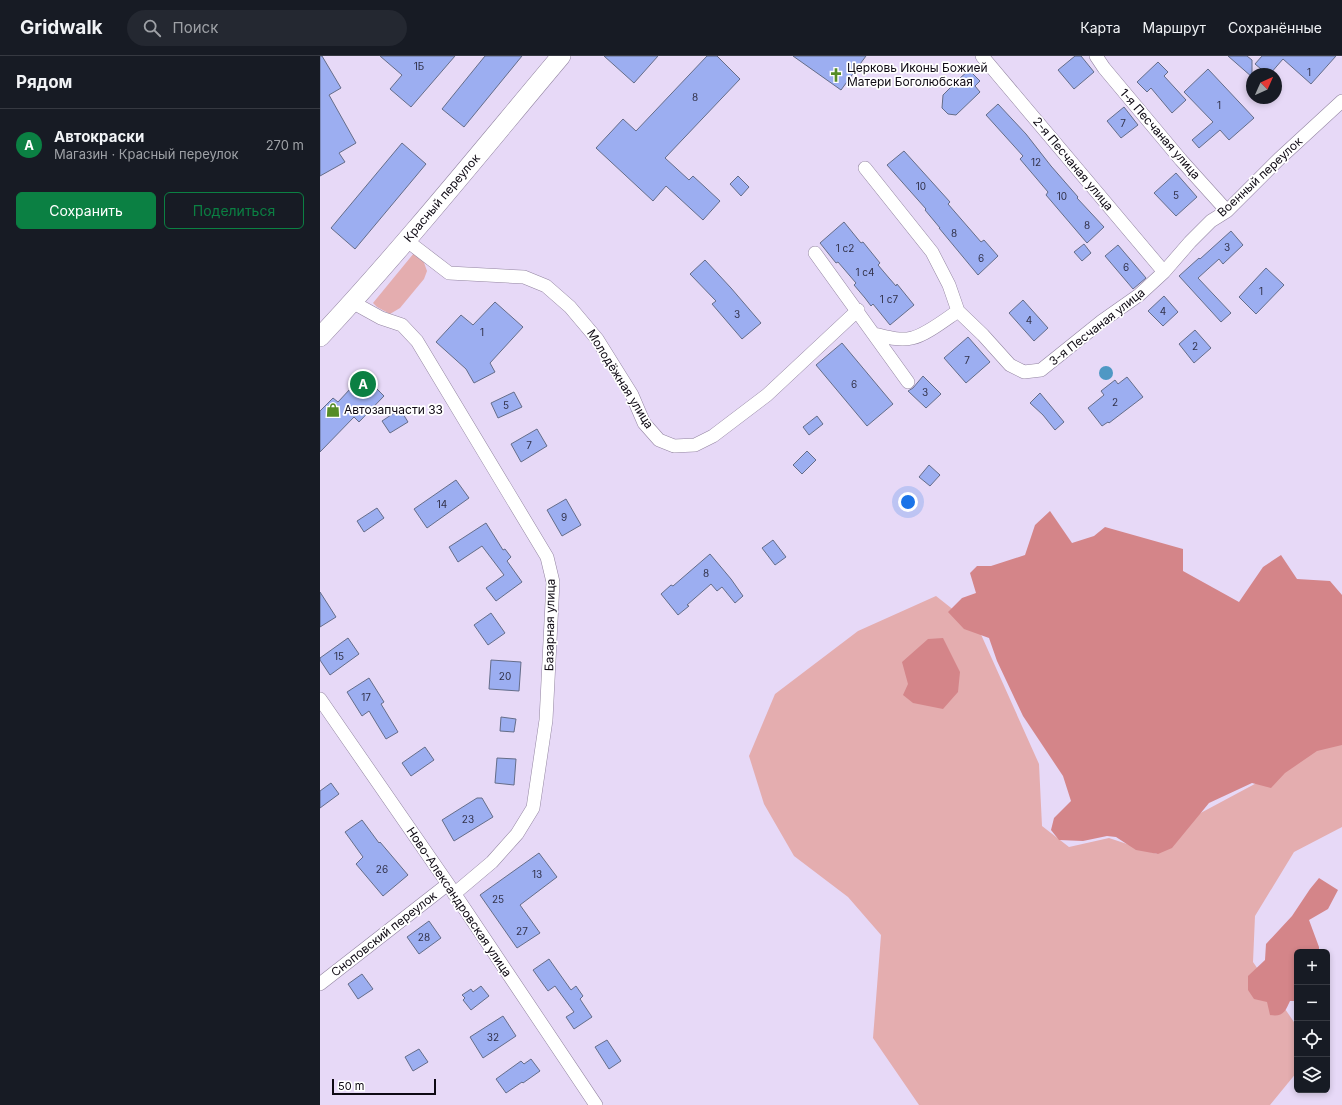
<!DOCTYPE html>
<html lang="ru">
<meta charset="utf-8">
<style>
:root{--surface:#171b24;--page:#242831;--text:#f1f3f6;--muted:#9ea1a6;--line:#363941;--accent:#0b8043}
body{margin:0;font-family:Inter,sans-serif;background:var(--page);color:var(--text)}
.controls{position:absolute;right:12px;bottom:12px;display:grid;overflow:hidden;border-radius:6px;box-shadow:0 2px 6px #0003}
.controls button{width:36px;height:36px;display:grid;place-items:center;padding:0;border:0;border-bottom:1px solid var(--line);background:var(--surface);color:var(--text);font:20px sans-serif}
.compass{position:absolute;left:926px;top:12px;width:36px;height:36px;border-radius:50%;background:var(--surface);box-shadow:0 2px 6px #0003;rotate:45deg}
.scale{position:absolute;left:12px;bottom:10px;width:104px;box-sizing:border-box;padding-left:4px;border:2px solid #0e0913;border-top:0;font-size:11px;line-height:14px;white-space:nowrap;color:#0e0913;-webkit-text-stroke:3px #fff;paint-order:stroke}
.you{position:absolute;left:588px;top:446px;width:14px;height:14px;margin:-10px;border:3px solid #fff;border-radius:50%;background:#1a73e8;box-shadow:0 0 0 6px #1a73e833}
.badge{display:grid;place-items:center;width:26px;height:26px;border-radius:50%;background:var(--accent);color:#fff;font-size:13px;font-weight:700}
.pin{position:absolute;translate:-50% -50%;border:2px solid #fff;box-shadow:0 1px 4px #0006}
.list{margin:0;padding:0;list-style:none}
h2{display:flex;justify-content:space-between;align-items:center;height:52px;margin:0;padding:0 16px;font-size:17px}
h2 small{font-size:13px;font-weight:400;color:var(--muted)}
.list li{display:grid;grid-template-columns:26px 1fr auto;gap:12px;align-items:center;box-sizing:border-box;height:72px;padding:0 16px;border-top:1px solid var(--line)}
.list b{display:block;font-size:15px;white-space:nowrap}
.list p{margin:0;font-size:13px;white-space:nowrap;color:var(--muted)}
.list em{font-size:13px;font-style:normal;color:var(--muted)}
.actions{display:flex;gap:8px;padding:12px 16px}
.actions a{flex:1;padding:9px 0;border:1px solid var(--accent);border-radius:6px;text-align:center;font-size:14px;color:var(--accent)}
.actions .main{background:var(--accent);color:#fff}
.icon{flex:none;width:22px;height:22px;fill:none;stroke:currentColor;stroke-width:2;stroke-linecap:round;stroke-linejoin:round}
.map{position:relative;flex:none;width:1022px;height:1049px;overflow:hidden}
header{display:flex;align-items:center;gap:24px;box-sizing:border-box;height:56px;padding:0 20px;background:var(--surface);border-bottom:1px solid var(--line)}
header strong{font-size:19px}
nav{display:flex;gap:22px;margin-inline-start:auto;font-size:14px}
.search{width:280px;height:36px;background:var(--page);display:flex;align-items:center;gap:10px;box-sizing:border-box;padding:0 14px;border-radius:22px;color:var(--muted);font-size:15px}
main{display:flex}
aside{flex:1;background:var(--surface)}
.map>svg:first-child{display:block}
.green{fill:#e4adaf}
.forest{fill:#d48589}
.water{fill:#4f98c4}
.building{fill:#9caef1;stroke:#656d89}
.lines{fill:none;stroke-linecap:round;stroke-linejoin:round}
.street-casing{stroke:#9385a1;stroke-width:14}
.secondary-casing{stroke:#9385a1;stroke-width:20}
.street{stroke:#fff;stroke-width:13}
.secondary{stroke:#fff;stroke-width:19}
.labels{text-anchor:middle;stroke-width:3.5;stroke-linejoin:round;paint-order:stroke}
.number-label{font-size:10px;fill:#32324a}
.poi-label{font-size:12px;fill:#0e0913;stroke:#fff;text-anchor:start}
.street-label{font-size:12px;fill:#0e0913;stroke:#fff}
</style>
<header>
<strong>Gridwalk</strong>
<div class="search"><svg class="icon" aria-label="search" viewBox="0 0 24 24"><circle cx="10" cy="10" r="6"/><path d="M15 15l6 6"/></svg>Поиск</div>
<nav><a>Карта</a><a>Маршрут</a><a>Сохранённые</a></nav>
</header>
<main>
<aside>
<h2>Рядом<small></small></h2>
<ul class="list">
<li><span class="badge">A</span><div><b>Автокраски</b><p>Магазин · Красный переулок</p></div><em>270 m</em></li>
</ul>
<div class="actions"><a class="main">Сохранить</a><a>Поделиться</a></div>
</aside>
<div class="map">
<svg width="1022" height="1049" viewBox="0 0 1022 1049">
<rect width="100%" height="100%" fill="#e7d9f7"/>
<!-- green -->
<path class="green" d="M94,197L102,201L107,215L104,223L80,252L70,258L57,251L53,247Z
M616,540L659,574L719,708L722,770L749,791L789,782L837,798L875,760L970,709L1022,678V771L974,796L935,860L933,906L976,969L977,1016L950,1049H599L553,982L561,879L528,841L474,800L444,748L429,700L455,638L538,575Z"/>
<!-- forest -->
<path class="forest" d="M730,455L752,487L774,480L785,471L863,493V515L919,546L943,511L961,499L977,523L1010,525L1022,539V689L997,695L965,717L951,732L932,727L889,747L852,792L838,798L816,794L796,781L787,780L763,785L739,784L731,774L734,762L751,745L743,720L703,660L677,605L669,582L644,573L628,556L642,542L656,537L650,517L657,510H671L705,499L715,469Z
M623,582L640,616L638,636L623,653L593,647L583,639L588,628L582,606L608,583Z
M999,822L1018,834L1008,853L989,864L999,891V896H977V945H970C965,956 963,961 950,959L947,946L934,943L928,934V920L945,904L946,888L972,860L990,833Z"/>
<!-- water -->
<path class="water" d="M779 317a7 7 0 1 1 14 0a7 7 0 1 1-14 0Z"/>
<!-- building -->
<path class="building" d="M0,0H2L21,32L9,39L36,87L19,97L25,106L0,120Z
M60,0H135L91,51L70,33L82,19Z
M165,0H202L144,71L122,53Z
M284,0H338L314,27Z
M387,0H397L420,23L345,102L369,124L373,120L400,145L383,164L346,130L333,145L276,92L303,63L316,75Z
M473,0H546L521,34Z
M755,0H761L774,16L754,33L738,14Z
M908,0H927L932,4V21Z
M942,0H1016L991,28L963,3L950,18H947L935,8Z
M838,6L848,16L844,20L866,44L852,57L831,32L827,36L817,26Z
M888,13L934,62L909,84L900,74L879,92L872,84L893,66L864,36Z
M649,14L660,25L655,30L660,36L636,59L628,58L622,52L623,39L631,31L632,24L639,23Z
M678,48L706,78L731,110L758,141L757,142L784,171L767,187L726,139L728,136L700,103L703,100L666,59Z
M804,51L818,69L801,82L787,65Z
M82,87L106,108L35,193L11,172Z
M584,95L630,146L628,148L661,186L664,184L678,200L658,219L619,172H620L605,154L606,153L567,109Z
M856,117L877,141L856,160L834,137Z
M418,120L429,131L421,140L410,128Z
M524,166L541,187L543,186L560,207L558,209L569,222L576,230L577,228L594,249L570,269L553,248L551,250L545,242L534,229L536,227L518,206L516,207L500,187Z
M911,175L923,189L903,208L899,203L878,222L911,257L901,266L859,220L879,202L880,203Z
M764,188L771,197L762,205L754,196Z
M798,189L826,222L813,233L785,200Z
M385,204L411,232L441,267L422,283L392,248L396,245L370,218Z
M946,212L964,229L936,258L919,241Z
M844,240L858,256L843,270L828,255Z
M703,244L728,272L714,285L689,257Z
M175,246L203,271L170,307L175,316L154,327L146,313L116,286L141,259L153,269Z
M875,274L891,292L874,307L859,288Z
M648,281L670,306L646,327L624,302Z
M522,287L573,348L547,370L496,309Z
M43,319L64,340L39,366L34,361L0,396V355L13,342L18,346Z
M603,320L621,338L606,352L588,335L593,332Z
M807,321L823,341L789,367L788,366L782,370L768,352L784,339L781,335L795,324L798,328Z
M194,336L202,351L178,362L171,347Z
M720,337L744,366L735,374L723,359L710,347Z
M80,353L88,366L70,377L62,365Z
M497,360L503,368L489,379L483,371Z
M217,373L227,390L201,406L191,388Z
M487,395L496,404L482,418L473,409Z
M609,409L620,419L610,430L599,421Z
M136,424L149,442L107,472L94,453Z
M246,443L261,469L242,480L227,454Z
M57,452L64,462L44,476L37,465Z
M166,467L183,494L185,493L191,501L187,505L202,526L176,545L166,532L184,519L162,490L138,506L129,491Z
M453,484L466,501L455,509L442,492Z
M390,498L411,523L423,540L415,547L402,531L397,535L391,528L367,549L369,550L358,559L341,538L351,529L353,530Z
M0,536L16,561L0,571Z
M171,557L185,577L168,589L154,569Z
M28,582L39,598L10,619L0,604V602Z
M171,604L201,606L199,635L169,633Z
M49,622L64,646L61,648L78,676L66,683L49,655L42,660L27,636Z
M181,661L196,663L194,676L180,675Z
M105,691L114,704L91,720L82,707Z
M177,702L196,703L194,729L175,727Z
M11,727L19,738L0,752V735Z
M157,742H162L173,761L134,785L122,764Z
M42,764L59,787L60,786L88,819L63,840L36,808L43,801L25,776Z
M219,797L237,821L200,849L220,877L197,892L160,839Z
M109,865L121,882L99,898L87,881Z
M229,903L251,934L256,930L263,940L260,943L272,961L254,973L246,961L254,956L235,930L228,935L213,914Z
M42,918L53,933L38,943L28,928Z
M161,930L169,940L151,954L143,944L145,942L142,939L151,933L153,936Z
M183,960L196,980L163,1002L150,981Z
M287,984L301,1005L289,1013L275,991Z
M99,993L108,1006L93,1015L85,1001Z
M211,1003L220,1015L203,1027L202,1026L186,1037L176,1023L201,1005L204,1008Z"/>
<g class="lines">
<defs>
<path id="street" d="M662,0L844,216
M776,0L784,12L861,104L907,155
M545,112L612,196L629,229L638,255L663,279L690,309L704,316L721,314L782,265L819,239L844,216L870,186L891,165L907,155L959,103L1022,45
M86,184L129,217L204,221L226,230L250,251L277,283L312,339L324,367L339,384L354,390L375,389L393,380L447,339L538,254
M495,197L588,326
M32,246L61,262L82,269L97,285L227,501L233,526L226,664L213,752L197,778L172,806L134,838
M554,278C567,281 579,285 592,282C606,279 626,263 638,255
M0,643L128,828L276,1049
M0,928L128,828"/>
<path id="secondary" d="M0,281C84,191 162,94 241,0"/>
</defs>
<!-- street casing -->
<use href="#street" class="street-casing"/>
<!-- secondary casing -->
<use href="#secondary" class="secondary-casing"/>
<!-- street -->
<use href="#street" class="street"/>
<!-- secondary -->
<use href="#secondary" class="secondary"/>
</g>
<!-- icons -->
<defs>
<symbol id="church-bare" viewBox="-9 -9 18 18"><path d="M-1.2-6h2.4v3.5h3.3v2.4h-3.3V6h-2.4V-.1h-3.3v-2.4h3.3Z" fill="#558c27" stroke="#fff" stroke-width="2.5" paint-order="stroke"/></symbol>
<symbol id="shop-bare" viewBox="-9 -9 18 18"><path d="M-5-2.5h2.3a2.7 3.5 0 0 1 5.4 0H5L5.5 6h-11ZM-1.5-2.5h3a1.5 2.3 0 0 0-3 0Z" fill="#558c27" stroke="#fff" stroke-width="2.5" paint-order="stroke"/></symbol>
</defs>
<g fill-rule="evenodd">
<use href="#church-bare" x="506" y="9" width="20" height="20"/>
<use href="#shop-bare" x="3" y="344" width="20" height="20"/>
</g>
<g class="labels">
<!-- number labels -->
<g class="number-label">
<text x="99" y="14">1Б</text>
<text x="989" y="20">1</text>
<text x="375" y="45">8</text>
<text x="899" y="53">1</text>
<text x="803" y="71">7</text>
<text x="716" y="110">12</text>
<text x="601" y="134">10</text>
<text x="856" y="143">5</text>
<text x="742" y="144">10</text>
<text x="767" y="173">8</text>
<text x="634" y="181">8</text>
<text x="907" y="195">3</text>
<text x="525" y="196">1 с2</text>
<text x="661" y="206">6</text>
<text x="806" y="215">6</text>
<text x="545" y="220">1 с4</text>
<text x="941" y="239">1</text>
<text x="569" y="247">1 с7</text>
<text x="843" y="259">4</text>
<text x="417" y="262">3</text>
<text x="709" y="268">4</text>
<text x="162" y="280">1</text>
<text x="875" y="294">2</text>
<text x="647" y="308">7</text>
<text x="534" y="332">6</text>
<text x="605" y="340">3</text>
<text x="795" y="350">2</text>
<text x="186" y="353">5</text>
<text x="209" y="393">7</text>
<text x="122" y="452">14</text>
<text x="244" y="465">9</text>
<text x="386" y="521">8</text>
<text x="19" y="604">15</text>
<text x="185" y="624">20</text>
<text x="46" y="645">17</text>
<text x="148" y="767">23</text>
<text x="62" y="817">26</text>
<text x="217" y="822">13</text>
<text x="178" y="847">25</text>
<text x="202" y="879">27</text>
<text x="104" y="885">28</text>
<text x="173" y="985">32</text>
</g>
<!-- poi labels -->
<g class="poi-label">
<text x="527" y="16">Церковь Иконы Божией<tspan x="527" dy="14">Матери Боголюбская</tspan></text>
<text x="24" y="358">Автозапчасти 33</text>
</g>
<!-- street labels -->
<g class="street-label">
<text transform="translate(840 78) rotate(49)" y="4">1-я Песчаная улица</text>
<text transform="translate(753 108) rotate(50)" y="4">2-я Песчаная улица</text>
<text transform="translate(940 121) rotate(-43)" y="4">Военный переулок</text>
<text transform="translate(122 142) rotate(-50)" y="4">Красный переулок</text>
<text transform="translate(777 271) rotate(-38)" y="4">3-я Песчаная улица</text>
<text transform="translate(300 323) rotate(58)" y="4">Молодёжная улица</text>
<text transform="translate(230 569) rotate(-89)" y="4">Базарная улица</text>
<text transform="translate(139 846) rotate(56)" y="4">Ново-Александровская улица</text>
<text transform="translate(64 878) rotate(-38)" y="4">Сноповский переулок</text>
</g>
</g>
</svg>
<div class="controls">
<button>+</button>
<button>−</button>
<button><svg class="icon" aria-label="locate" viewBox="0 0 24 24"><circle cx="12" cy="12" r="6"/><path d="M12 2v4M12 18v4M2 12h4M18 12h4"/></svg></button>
<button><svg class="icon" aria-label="layers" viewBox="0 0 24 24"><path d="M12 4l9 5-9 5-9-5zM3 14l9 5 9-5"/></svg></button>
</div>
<svg class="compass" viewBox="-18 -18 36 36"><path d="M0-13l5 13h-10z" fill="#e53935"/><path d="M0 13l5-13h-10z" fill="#9ea1a6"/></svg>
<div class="scale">50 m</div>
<div class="you"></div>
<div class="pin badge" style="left:43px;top:328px">A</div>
</div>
</main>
